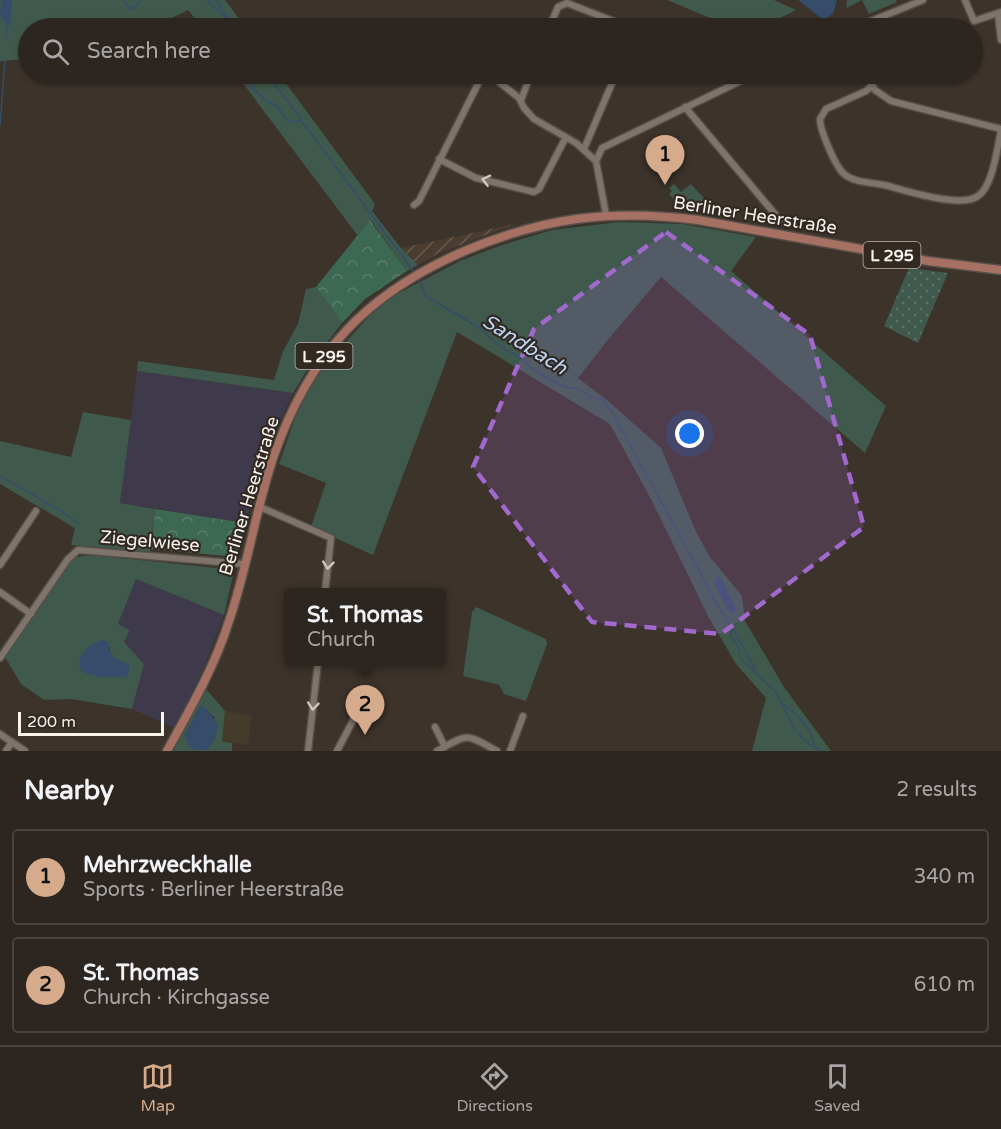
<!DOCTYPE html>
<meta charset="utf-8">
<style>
:root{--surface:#2d2620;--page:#39322d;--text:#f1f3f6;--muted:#a7a5a5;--line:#48433e;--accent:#d6ab8b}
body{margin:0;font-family:"Varela Round",sans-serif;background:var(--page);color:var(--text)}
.scale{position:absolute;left:18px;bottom:15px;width:146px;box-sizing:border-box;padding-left:6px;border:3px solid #f9f3ee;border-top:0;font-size:16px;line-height:21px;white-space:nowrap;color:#f9f3ee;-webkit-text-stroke:4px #312922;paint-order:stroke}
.you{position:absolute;left:690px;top:434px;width:21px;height:21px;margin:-15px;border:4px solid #fff;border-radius:50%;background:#1a73e8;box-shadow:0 0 0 9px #1a73e833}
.badge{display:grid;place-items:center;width:39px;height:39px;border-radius:50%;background:var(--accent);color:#111;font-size:20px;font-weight:700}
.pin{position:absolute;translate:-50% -50px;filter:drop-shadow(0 2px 3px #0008)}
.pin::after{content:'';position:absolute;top:32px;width:21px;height:18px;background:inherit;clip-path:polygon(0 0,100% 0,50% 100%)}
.popup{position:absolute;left:284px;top:588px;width:162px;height:78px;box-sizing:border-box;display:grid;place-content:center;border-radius:6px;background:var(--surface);filter:drop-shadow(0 2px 4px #0005);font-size:20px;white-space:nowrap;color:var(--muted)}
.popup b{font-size:22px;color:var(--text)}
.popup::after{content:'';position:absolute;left:50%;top:100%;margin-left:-12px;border:12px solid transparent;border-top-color:var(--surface)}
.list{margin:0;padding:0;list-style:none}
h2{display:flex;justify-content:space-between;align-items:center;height:78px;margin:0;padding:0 24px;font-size:26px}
h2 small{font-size:20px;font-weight:400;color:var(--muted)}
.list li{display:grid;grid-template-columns:39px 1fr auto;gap:18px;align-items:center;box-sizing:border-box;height:96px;margin:0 12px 12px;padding:0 12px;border:2px solid var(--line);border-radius:6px}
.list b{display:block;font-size:22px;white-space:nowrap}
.list p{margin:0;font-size:20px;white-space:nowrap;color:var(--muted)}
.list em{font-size:20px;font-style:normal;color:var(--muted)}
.icon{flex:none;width:33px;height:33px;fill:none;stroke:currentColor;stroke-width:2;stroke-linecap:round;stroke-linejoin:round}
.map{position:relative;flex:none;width:1001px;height:751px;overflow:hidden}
.search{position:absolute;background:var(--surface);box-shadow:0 2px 4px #0004;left:18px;right:18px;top:18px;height:66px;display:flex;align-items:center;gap:15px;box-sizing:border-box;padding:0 21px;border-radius:33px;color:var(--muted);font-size:22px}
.sheet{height:294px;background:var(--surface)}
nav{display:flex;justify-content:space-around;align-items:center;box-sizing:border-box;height:84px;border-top:2px solid var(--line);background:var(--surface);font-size:16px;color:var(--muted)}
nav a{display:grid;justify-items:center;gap:3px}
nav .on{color:var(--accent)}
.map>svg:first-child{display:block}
.commercial{fill:#3e3a4b}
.industrial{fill:url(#industrial-furrows)}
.education{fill:#443c2b}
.green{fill:#40594d;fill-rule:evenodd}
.forest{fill:url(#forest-crowns)}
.garden{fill:url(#garden-dots)}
.water{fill:#354c6a}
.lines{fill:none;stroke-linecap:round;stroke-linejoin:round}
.stream{stroke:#354c6a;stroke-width:1.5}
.minor-casing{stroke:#564f48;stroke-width:9}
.major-casing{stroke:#564f48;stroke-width:11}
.minor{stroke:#7e746b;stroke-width:6}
.major{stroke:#a67062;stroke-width:8}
.oneway{stroke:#cec7c0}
.marked{fill:#a168cd;fill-opacity:0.2;stroke:#a168cd;stroke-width:4.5;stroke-dasharray:12 8;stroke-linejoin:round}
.labels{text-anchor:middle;stroke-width:4.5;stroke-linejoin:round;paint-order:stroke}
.shield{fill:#312922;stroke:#bdb6b1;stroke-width:1.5}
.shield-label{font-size:16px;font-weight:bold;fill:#f9f3ee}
.street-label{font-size:18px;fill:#f9f3ee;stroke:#312922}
.water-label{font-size:20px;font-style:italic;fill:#bed7f8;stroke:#312922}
</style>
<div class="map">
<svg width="1001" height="751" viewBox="0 0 1001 751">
<defs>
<pattern id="industrial-furrows" width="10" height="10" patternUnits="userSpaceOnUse" patternTransform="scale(1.5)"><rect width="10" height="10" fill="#4a3d30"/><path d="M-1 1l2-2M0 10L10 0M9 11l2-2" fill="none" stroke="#655a4e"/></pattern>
<pattern id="forest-crowns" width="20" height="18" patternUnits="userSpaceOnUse" patternTransform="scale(1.5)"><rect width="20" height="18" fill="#3d6854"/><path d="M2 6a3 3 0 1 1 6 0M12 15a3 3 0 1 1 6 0" fill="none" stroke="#5a7e6d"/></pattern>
<pattern id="garden-dots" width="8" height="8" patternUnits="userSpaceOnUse" patternTransform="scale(1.5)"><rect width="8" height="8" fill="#40594d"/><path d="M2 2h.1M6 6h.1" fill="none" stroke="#5c7167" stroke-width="1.8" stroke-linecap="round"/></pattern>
</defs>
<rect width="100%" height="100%" fill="#3c332b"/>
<!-- commercial -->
<path class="commercial" d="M137,371L293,393L264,458L245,523L120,503Z
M136,579L224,615L197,686L175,728L132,709L144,664L124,642L118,624Z"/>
<!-- industrial -->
<path class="industrial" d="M515,224L437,254L418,265L401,248Z"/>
<!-- education -->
<path class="education" d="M225,711L252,715L248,745L222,741Z"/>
<!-- green -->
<path class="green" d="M0,0H225L246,28H203L188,10L151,28H28V59L0,61Z
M667,0H774L796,10L760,28H734Z
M847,0H896L897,2L869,14L862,0L846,8Z
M236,74H279L375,204L372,211L401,248L418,265L407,271L371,220L358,236Z
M674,184L681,192L691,184L712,207L676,202L669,194L672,191L669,188Z
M619,222L682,224L756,237L731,271L886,406L865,453L661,277L611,336L578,378L607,400L661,448L696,532L710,557L742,596L745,621L784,687L831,751H752L766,698L736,664L708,616L652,501L610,424L457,332L373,555L311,527L326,483L279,464L295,418L308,392L323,368L370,315L395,295L460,261L499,246L552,230Z
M316,287L342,323L312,362L293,393L137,371L138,361L274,380L283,351L298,324L306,289Z
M83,412L131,420L120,503L155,509L150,552L71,545L75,528L0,484V441L71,457Z
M91,555L227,569L233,575L224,615L136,579L118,624L130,630L124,642L144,664L132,709L71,699L44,700L21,684L5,657L69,562L76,557ZM110,647V653L114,658L129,665L81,656Z
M476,607L546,639L547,644L526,701L504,694L499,685L463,676L472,612Z
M206,689L225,711L222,741L232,743V751H173ZM201,705L215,718L185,735Z"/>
<!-- forest -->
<path class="forest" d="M370,220L407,271L365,299L342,323L316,287Z
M155,509L245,523L237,557L151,549Z"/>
<!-- garden -->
<path class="garden" d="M909,268L948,273L918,343L884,326Z"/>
<!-- water -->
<path class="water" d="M1,0H12L10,25L7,27L0,13Z
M798,0H837L833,14L823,20Z
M718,576L723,581L736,610L732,613L727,609L714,583Z
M103,640L108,642L110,653L115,658L129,665V671L126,677H100L82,672C73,657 89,644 103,640Z
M201,705L207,709L218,725L214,741L207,750H197L189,747L185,735Z"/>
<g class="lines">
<!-- stream -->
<path class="stream" d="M123,0L130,9L136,6L140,0
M207,0C215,10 229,18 235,28
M216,0L230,21
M6,38L7,27
M240,74L252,80L254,90L268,102L277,106L288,121L296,122L301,120L414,272
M267,74L301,119
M0,125L5,60
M418,278L426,296L478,327L501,347L523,359L530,367L547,378L564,387L580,389L590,397L603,400L613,414L720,609L731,626L732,631L730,635L738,645L740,658L776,692L794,729L809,744L822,751
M0,476L61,511L78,523
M733,629L756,670
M782,703C796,713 812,728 814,746"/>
<defs>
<path id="minor" d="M965,0L974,21L1001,12
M998,14L1001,40
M549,28L558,7L567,3L631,28
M854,28L923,0
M489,74L519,98L524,108L534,119L576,143L596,161
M739,74L747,77
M865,74L875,90L891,101L1001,129
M872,86L866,91L826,109L820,119C820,130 835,166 844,174C855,183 870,182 884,185C905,190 960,209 978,196C993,186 997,148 1001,131
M521,100L531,74
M685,107L780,220
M584,149L616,74
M439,159L476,178L534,192L539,189L566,137
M414,205L419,201L483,74
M606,215L596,161L602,148L755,74
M260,507L331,538L325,592
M0,565L36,511
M0,592L31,614
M0,658L68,559L78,550L244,564
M435,727L445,747
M0,734L25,751
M6,751L12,742
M308,751L318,662
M337,751L358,711
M437,751C470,733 464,733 497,751
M510,751L523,716"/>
<path id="major" d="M167,751C189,711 214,668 228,624C247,570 255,512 273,458C309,354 366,293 467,250C546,217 613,209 698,220L928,261L1001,270"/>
</defs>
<!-- minor casing -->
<use href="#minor" class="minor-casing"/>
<!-- major casing -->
<use href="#major" class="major-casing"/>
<!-- minor -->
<use href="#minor" class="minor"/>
<!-- major -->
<use href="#major" class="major"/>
</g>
<!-- one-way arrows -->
<defs><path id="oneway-chevron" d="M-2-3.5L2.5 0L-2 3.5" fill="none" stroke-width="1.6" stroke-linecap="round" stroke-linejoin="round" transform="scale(1.5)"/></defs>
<g class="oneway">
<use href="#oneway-chevron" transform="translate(486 180) rotate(-166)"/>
<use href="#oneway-chevron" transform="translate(328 565) rotate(96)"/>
<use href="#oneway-chevron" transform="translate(313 706) rotate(96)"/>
</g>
<!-- marked area -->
<path class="marked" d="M666,232L810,335L864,527L721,634L592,622L473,467L534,329Z"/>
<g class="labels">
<!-- shield labels -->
<g class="shield">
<rect x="863.5" y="242" width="57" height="26" rx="4.5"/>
<rect x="295.5" y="343" width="57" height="26" rx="4.5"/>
</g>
<g class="shield-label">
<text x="892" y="261">L 295</text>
<text x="324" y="362">L 295</text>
</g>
<!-- street labels -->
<g class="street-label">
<text transform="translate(755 215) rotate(9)" y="6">Berliner Heerstraße</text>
<text transform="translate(249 496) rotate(-73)" y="6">Berliner Heerstraße</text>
<text transform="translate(150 541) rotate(5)" y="6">Ziegelwiese</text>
</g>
<!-- water labels -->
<g class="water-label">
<text transform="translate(525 344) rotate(32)" y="7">Sandbach</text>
</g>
</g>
</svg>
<div class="scale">200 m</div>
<div class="you"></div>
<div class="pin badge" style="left:665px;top:185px">1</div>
<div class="pin badge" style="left:365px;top:735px">2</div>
<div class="popup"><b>St. Thomas</b>Church</div>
<div class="search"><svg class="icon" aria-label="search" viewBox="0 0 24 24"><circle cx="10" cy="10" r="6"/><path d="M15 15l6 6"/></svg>Search here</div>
</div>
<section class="sheet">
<h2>Nearby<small>2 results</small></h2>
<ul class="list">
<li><span class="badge">1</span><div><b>Mehrzweckhalle</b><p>Sports · Berliner Heerstraße</p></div><em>340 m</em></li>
<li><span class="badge">2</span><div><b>St. Thomas</b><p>Church · Kirchgasse</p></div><em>610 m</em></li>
</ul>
</section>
<nav>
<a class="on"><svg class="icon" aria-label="map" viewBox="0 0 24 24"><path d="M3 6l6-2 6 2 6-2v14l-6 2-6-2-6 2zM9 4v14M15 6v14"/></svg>Map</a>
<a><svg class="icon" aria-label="directions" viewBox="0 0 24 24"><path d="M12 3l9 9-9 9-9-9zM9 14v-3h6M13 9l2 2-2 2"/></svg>Directions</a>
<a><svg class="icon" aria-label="saved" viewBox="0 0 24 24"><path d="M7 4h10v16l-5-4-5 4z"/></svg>Saved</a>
</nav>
